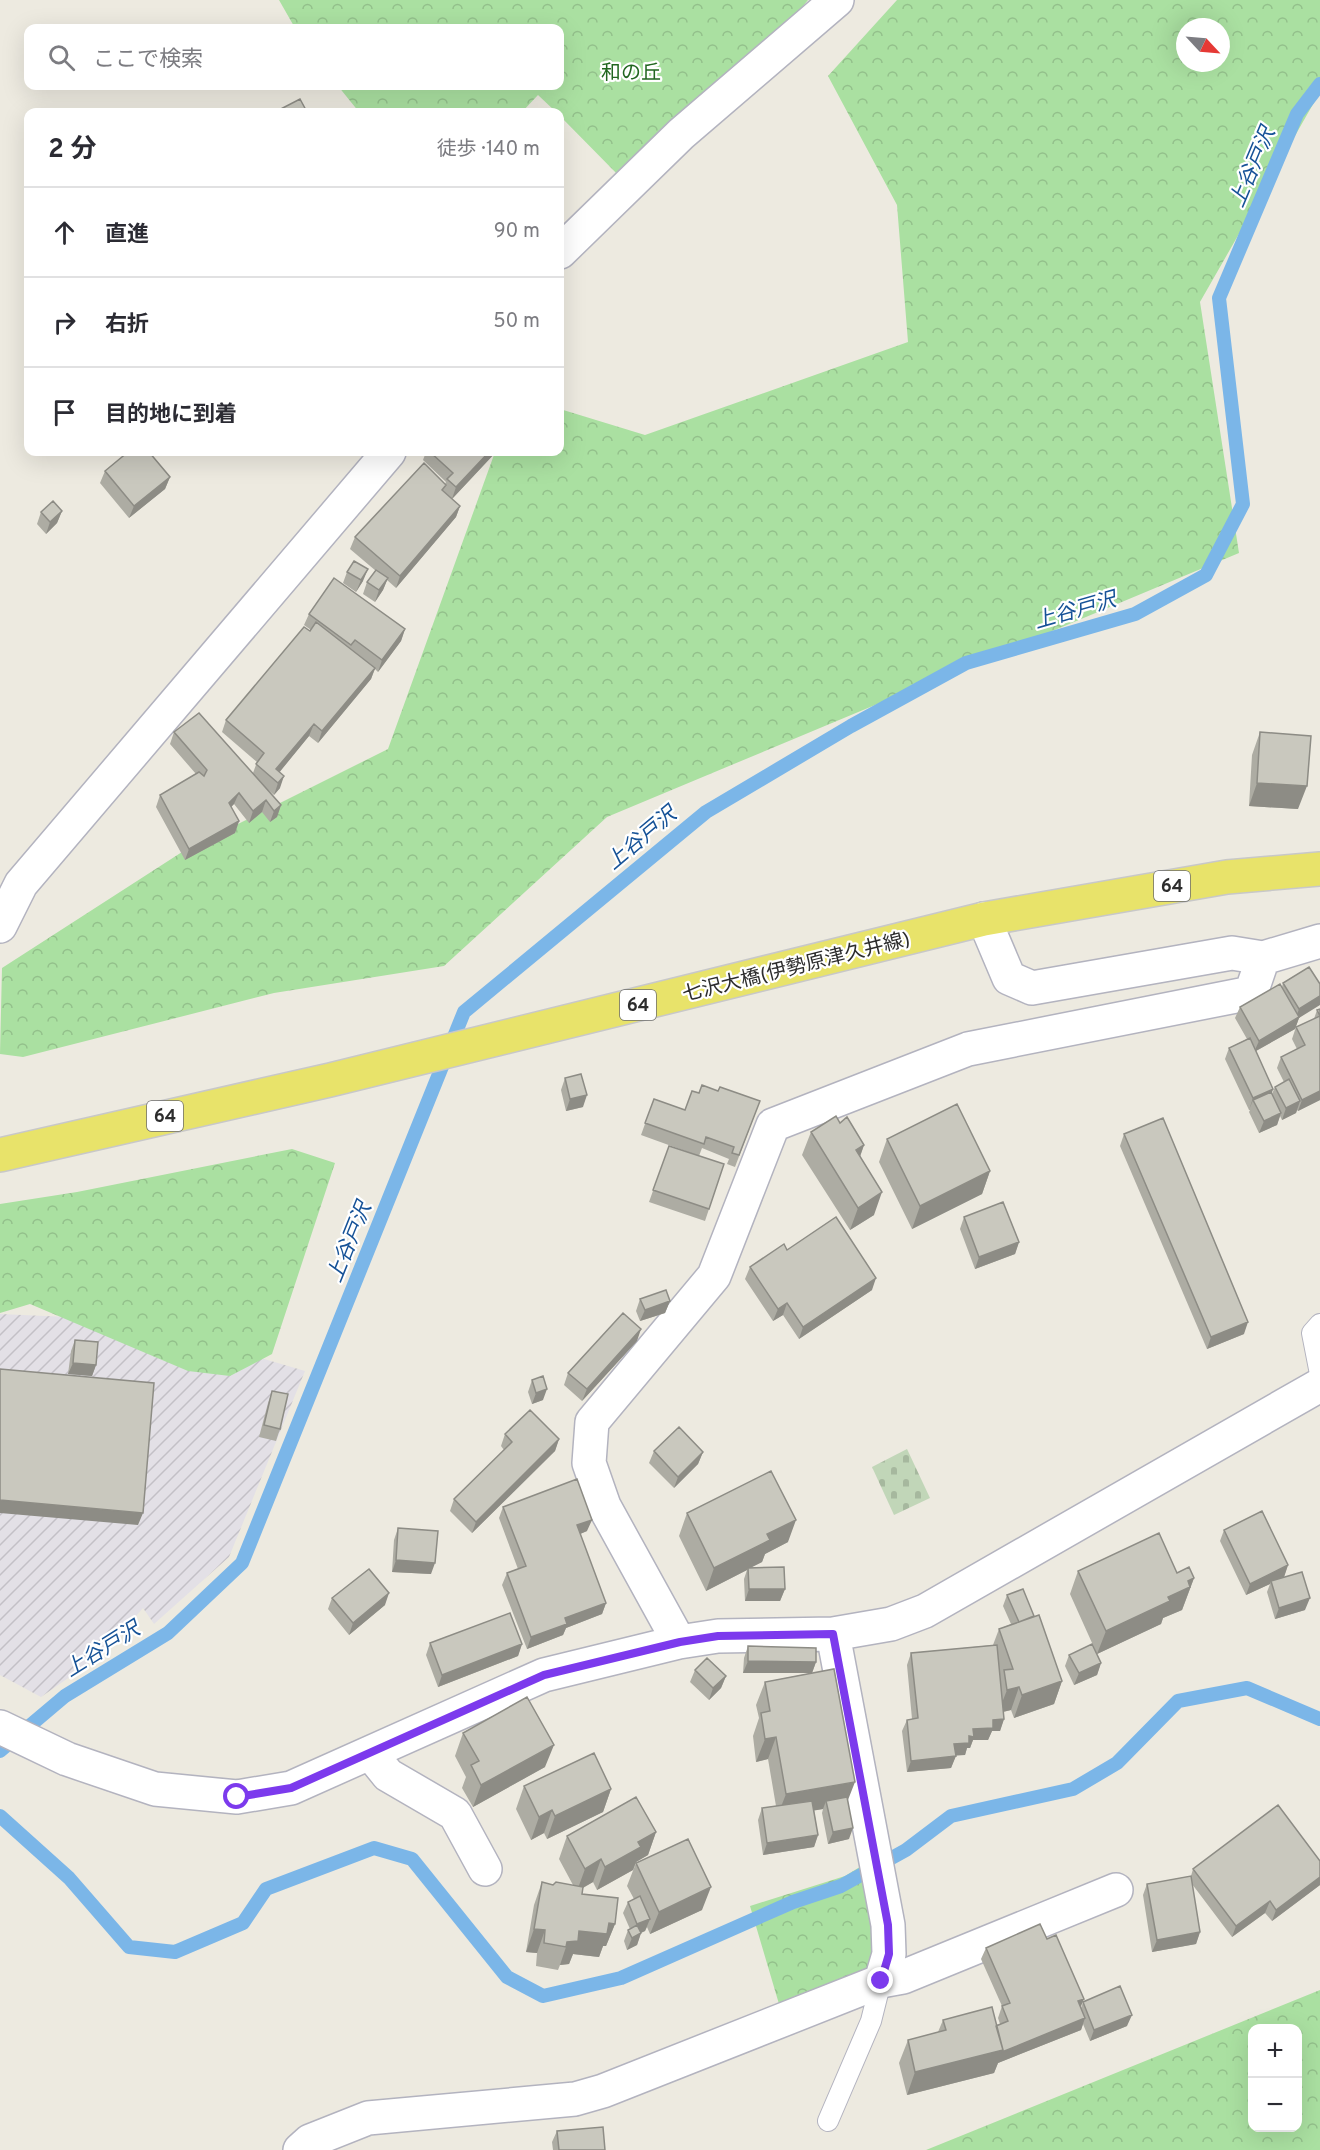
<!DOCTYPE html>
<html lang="ja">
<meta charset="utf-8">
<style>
:root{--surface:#fff;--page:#f2f2f3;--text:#2b2b33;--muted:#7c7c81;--line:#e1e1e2}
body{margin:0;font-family:Overpass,"Noto Sans JP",sans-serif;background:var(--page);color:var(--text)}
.controls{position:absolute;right:18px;bottom:18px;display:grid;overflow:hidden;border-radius:12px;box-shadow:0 6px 24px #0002}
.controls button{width:54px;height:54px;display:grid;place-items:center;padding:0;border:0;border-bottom:2px solid var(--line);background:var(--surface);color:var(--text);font:30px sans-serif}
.compass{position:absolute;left:1176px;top:18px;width:54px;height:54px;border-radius:50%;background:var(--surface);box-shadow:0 6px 24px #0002;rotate:116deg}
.stop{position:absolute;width:18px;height:18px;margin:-14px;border:4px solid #7c3aed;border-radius:50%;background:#fff}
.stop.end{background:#7c3aed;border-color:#fff;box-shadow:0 2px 6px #0008}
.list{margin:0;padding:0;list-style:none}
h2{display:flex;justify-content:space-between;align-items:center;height:78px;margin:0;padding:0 24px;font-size:26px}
h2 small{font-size:20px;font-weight:400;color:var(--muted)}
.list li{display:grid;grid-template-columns:39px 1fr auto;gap:18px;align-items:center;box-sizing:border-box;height:90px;padding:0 24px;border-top:2px solid var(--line)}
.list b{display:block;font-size:22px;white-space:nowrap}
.list em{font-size:20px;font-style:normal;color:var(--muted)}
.icon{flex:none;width:33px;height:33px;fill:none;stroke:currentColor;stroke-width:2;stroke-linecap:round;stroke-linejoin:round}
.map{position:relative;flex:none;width:1320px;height:2150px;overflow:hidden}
.search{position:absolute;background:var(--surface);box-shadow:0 6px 24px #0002;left:24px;top:24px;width:540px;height:66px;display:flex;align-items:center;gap:15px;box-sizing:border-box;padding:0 21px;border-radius:12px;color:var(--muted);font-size:22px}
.panel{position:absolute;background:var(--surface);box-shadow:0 6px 24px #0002;left:24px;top:108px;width:540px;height:348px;border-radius:12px}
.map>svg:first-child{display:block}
.industrial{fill:url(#industrial-furrows)}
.forest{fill:url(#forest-crowns);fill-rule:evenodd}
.cemetery{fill:url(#cemetery-stones)}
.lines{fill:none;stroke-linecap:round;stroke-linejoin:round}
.stream{stroke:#7bb6e8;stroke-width:14}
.service-casing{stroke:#b3b3bf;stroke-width:22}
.minor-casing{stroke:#b3b3bf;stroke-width:36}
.primary-casing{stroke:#c8c8c8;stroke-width:36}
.service{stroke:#fff;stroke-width:20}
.minor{stroke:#fff;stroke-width:33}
.primary{stroke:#e8e36a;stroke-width:33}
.wall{fill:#adaca3}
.shaded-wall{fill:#8d8c85}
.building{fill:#c9c8be;stroke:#8d8c85;stroke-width:1.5}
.route{stroke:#7c3aed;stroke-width:8}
.labels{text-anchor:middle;stroke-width:4.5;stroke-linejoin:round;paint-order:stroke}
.shield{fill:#fff;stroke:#6c6c6c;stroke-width:1.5}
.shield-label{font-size:18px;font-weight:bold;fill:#2d2d2d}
.park-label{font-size:20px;fill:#216620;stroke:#fff}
.street-label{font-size:20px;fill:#2d2d2d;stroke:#fff}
.water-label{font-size:21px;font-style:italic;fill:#165297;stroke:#fff}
</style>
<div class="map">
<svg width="1320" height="2150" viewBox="0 0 1320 2150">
<defs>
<pattern id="industrial-furrows" width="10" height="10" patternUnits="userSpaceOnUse" patternTransform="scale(1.5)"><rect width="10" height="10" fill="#e3e0e6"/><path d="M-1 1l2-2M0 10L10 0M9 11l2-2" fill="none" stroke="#c3c0c6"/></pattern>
<pattern id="forest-crowns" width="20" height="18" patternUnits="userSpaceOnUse" patternTransform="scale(1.5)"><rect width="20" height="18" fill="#aae0a1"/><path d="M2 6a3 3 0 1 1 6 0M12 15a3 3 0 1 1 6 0" fill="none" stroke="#93c08b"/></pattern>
<pattern id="cemetery-stones" width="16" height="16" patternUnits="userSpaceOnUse" patternTransform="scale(1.5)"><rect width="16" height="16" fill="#c1d6b8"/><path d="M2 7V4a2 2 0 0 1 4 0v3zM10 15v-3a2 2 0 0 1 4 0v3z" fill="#a6b89e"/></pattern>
</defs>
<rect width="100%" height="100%" fill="#edeae0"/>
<!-- industrial -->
<path class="industrial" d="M0,1314L90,1318L172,1332L305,1371L229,1557L154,1624L143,1608L104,1653L41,1697L0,1675Z"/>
<!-- forest -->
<path class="forest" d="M279,0H808L789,23L622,179L560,116V112H556L538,95L522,112H359L338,86H560V28H295Z
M897,0H1320V92L1200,302L1239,553L607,817L444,966L274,993L23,1057L0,1054L2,968L182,852L388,749L495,452H560V409L645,435L908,342L897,205L828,76ZM1185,27H1221V63H1185Z
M292,1149L335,1163L272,1354L230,1376L188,1371L30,1304L0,1313V1204L77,1192Z
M863,1865L877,1959L862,1976L779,2004L750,1906L845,1876Z
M1320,1990V2150H926ZM1298,2028V2128H1252V2028Z"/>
<!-- cemetery -->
<path class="cemetery" d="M907,1449L930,1498L894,1515L872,1467Z"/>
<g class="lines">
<!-- stream -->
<path class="stream" d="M0,1751L65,1696L168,1633L242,1563L464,1012L706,812L851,726L966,663L1135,614L1206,575L1243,504L1219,298L1297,114L1320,84
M0,1816L69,1878L129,1947L175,1952L243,1923L266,1889L374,1848L412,1859L507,1977L543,1996L621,1978L793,1902L841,1886L906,1850L951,1816L1073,1789L1117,1763L1178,1701L1247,1688L1320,1719"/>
<defs>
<path id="service" d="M1320,1324L1312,1333L1320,1374
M828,2121L871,2021L881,1981"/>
<path id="minor" d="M560,252L681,134L837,0
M984,919L1009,978L1032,988L1232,953L1263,958L1320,941
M0,926L21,884L389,452
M679,1642L604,1506L589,1463L592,1422L714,1276L773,1125L968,1049L1251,993L1263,958
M0,1727L67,1759L155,1789L237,1797L291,1788L544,1675L679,1642L718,1636L833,1634L891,1624L925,1611L1320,1385
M371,1754L388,1775L455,1814L485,1869
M881,1981L903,1977L1116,1890
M300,2150L310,2141L368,2118L575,2099L603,2091L881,1981L889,1954L888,1925L833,1634"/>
<path id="primary" d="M0,1155L330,1080L984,919L1227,877L1320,869"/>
</defs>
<!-- service casing -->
<use href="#service" class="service-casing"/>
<!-- minor casing -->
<use href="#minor" class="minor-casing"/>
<!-- primary casing -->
<use href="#primary" class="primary-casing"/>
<!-- service -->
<use href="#service" class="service"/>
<!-- minor -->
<use href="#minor" class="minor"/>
<!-- primary -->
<use href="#primary" class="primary"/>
</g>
<!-- wall -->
<path class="wall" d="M426,452H496L452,499L460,506L456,517L396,588L387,580L383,590L375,602L363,594L367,582L376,571L350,549L355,537L445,484L446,482L423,460Z
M105,471L170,477L165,489L129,518L100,483Z
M62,511L57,523L46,534L37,524L41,512Z
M347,572L363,581L356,592L343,583Z
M309,614L405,629L401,641L378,672L375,669L371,679L318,743L309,736L279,772L280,788L274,795L266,788L281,805L277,817L270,822L262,812L249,823L234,804L231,807L239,821L235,833L185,860L156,807L160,795L196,774L170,744L174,732L253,773L257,762L222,732L226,720L311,630L304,625Z
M1260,732L1298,809L1249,806L1252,755Z
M1309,967L1299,1018L1295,1029L1256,1051L1273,1089L1272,1093V1094L1275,1087L1284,1082L1277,1068L1281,1057L1297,1049L1292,1039L1296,1027L1314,1019L1317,1010L1320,1009V1100L1298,1111L1297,1110L1296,1113L1282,1120L1280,1116L1277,1125L1259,1133L1249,1112L1250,1110H1249L1225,1059L1229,1048L1247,1039L1235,1018L1240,1007L1282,987L1283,983Z
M565,1078L583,1107L566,1111L561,1090Z
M718,1091L760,1101L735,1167L727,1164L729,1159L702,1148L699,1156L709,1209L705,1221L649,1202L669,1146L699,1156L641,1135L654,1099L685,1110L699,1093Z
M840,1123L864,1145L860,1157L874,1215L850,1230L802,1155L811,1132Z
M1124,1134L1244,1334L1207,1349L1120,1146Z
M887,1139L990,1171L982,1194L912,1229L879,1162Z
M964,1217L1019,1242L1015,1254L975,1269L960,1229Z
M787,1250L872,1290L799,1339L783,1315L773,1321L745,1279L750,1267Z
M640,1299L670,1301L665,1313L640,1321L636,1311Z
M75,1340L96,1365L92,1376L68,1374L71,1351Z
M637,1341L582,1401L564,1385L568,1373Z
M532,1380L543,1400L532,1404L528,1392Z
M272,1391L280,1429L276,1441L259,1437L268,1403Z
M505,1434L559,1439L555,1451L472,1533L450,1511L454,1499L504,1450L501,1446Z
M654,1451L703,1452L698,1464L674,1488L649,1463Z
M503,1507L587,1531L580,1534L606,1603L602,1614L566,1628L563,1635L527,1649L502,1585L507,1573L518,1569L499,1518Z
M687,1513L788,1542L765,1554L762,1562L752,1567L785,1589L780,1601H745L744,1579L747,1570L706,1591L679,1536Z
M398,1528L431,1574L392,1572L394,1540Z
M1224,1530L1288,1565L1284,1577L1305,1610L1275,1619L1267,1592L1270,1584L1246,1595L1220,1541Z
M1078,1571L1177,1573L1194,1578L1182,1610L1163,1618L1161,1624L1097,1654L1070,1594Z
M1007,1595L1062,1681L1054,1704L1014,1718L1011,1710L1003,1712L1004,1719L1000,1731H992L988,1740H973L970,1748H967L965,1755H956L951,1768L907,1772L902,1731L907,1720L912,1719L907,1665L911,1653L993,1645L999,1629L1011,1624L1003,1606Z
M332,1598L385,1605L349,1635L328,1609Z
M430,1643L522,1644L518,1656L438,1687L426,1655Z
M748,1646L816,1662L812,1673L848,1801L849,1839L828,1844L822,1813L823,1809L814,1810L818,1835L814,1847L763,1855L758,1820L762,1808L776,1806L768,1759L756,1762L753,1736L759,1718L756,1705L765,1682L811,1673H743L744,1658Z
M1069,1655L1101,1663L1097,1675L1074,1685L1065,1666Z
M695,1670L726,1676L721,1688L709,1700L690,1682Z
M463,1733L545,1767L473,1807L462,1788L466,1777L455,1756Z
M524,1786L611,1789L603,1812L547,1839L544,1833L531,1840L516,1809Z
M656,1832L648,1855L636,1862L633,1870L597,1890L593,1882L583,1888L582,1894L615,1924L606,1946H603L599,1957L573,1954L569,1964L560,1965L558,1970L536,1966L537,1953L526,1952L534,1905L542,1882L553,1885H573L559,1859L567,1836Z
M1320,1861V1885L1272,1921L1265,1913L1232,1937L1192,1884L1200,1932L1196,1944L1152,1952L1143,1895L1147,1884L1191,1876L1193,1869Z
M636,1863L702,1910L650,1934L647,1927L645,1931L641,1933L637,1945L627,1950L624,1941L628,1930L630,1929L623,1913L628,1902L634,1899L627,1886Z
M1047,1939L1081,2008L1083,2002L1127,2026L1090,2041L1083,2024L1081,2030L998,2063L994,2073L907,2095L899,2063L908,2040L938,2032L943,2020L996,2026L1000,2024L998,2018L1002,2006L981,1959L986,1948Z
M557,2131L605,2150H553L552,2142Z"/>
<!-- shaded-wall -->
<path class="shaded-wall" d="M489,452H496L452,499L456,487Z
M170,477L165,489L129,518L134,506Z
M460,506L456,517L396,588L400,576Z
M62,511L57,523L46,534L50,522Z
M368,569L363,581L356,592L361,580Z
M388,578L383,590L375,602L379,590Z
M405,629L401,641L378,672L382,660Z
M375,668L371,679L318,743L322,731Z
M314,724L309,736L274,779L276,769Z
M284,776L280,788L274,795L278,783Z
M1257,783L1307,786L1298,809L1249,806Z
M239,793L234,804L224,814L229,803Z
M266,800L262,812L249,823L253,811Z
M281,805L277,817L270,822L274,811Z
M239,821L235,833L185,860L189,849Z
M1320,996V1005L1299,1018L1295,1029L1254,1052L1259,1041L1295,1020L1299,1009Z
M1273,1089L1269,1100H1253L1249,1110L1253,1098Z
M1320,1091V1100L1298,1111L1302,1100Z
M587,1095L583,1107L566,1111L570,1099Z
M1300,1101L1296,1113L1282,1120L1286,1108Z
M1281,1113L1277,1125L1259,1133L1264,1121Z
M864,1145L856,1167V1150Z
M990,1171L982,1194L912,1229L920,1206Z
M882,1192L874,1215L850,1230L858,1208Z
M1019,1242L1015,1254L975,1269L979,1257Z
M876,1278L872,1290L799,1339L803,1327Z
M670,1301L665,1313L640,1321L645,1310Z
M787,1303L783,1315L773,1321L778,1309Z
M1248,1322L1244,1334L1207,1349L1211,1337Z
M641,1329L637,1341L582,1401L587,1389Z
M73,1363L96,1365L92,1376L68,1374Z
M547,1389L543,1400L532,1404L536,1393Z
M559,1439L555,1451L472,1533L476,1522Z
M703,1452L698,1464L674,1488L678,1477Z
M0,1500L143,1513L138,1525L0,1513Z
M592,1520L587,1531L573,1537L577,1525Z
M796,1520L788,1542L765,1554L762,1562L748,1569V1568L747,1570L706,1591L714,1568L767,1534Z
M396,1560L435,1563L431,1574L392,1572Z
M1288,1565L1284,1577L1271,1581L1270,1584L1246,1595L1250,1584Z
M1194,1578L1182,1610L1163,1618L1161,1624L1097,1654L1106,1631L1168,1597L1188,1581Z
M749,1589H785L780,1601H745Z
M389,1593L385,1605L349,1635L353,1623Z
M1310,1598L1305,1610L1275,1619L1279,1608Z
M606,1603L602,1614L566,1628L563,1635L527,1649L531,1637L565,1618Z
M522,1644L518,1656L438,1687L442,1675Z
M748,1661L816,1662L812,1673H743Z
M1101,1663L1097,1675L1074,1685L1079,1673Z
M726,1676L721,1688L709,1700L713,1688Z
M1062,1681L1054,1704L1014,1718L1022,1695Z
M1019,1687L1011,1710L998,1713L1007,1690Z
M1004,1719L1000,1731H992L988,1740H973L970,1748H967L965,1755L950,1756L954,1744L969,1736L973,1729L993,1720Z
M776,1737L768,1759L756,1762L765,1739Z
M554,1745L545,1767L473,1807L481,1785Z
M956,1756L951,1768L907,1772L911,1761Z
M855,1782L846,1805L826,1801L823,1809L777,1817L786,1794Z
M611,1789L603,1812L547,1839L555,1816Z
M552,1810L544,1833L531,1840L539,1817Z
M853,1828L849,1839L828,1844L833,1832Z
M656,1832L648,1855L636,1862L633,1870L597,1890L605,1867L638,1842Z
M818,1835L814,1847L763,1855L767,1843Z
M601,1859L593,1882L577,1891L585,1869Z
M1320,1877V1885L1272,1921L1276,1910Z
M711,1887L702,1910L650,1934L659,1912Z
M1270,1901L1265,1913L1232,1937L1236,1926Z
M650,1919L645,1931L633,1936L637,1924Z
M609,1923L615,1924L606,1946H603L599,1957L573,1954L569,1964L560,1965L566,1947L567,1942L579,1931Z
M534,1929L545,1930L537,1953L526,1952Z
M1200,1932L1196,1944L1152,1952L1157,1940Z
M641,1933L637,1945L627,1950L632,1938Z
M1084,1999L1079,2011L1078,2001Z
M1132,2015L1127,2026L1090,2041L1094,2030Z
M1085,2018L1081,2030L998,2063L994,2073L907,2095L915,2072Z"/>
<!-- building -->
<path class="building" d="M300,99L307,112H275Z
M128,452H149L170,477L134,506L105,471Z
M430,452H489L456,487L447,479L453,473Z
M424,463L446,485L442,490L460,506L400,576L355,537Z
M53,501L62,511L50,522L41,512Z
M354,561L368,569L361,580L347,572Z
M376,570L388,578L379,590L367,582Z
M334,578L405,629L382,660L355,640L351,645L309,614Z
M316,622L375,668L322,731L314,724L276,769L284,776L278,783L256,764L264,753L226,720L304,627L310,631Z
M199,713L281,805L274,811L266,800L253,811L239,793L229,803L239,821L189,849L160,795L199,772L204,776L207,770L174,732Z
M1260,732L1311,736L1307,786L1257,783Z
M1309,967L1320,984V996L1299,1009L1283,983Z
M1280,984L1299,1017L1259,1041L1240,1007Z
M1320,1009V1016L1317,1010Z
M1320,1016V1091L1302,1100L1281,1057L1305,1045L1296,1027Z
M1250,1038L1273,1089L1253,1098L1229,1048Z
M581,1074L587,1095L570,1099L565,1078Z
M1289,1079L1300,1101L1286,1108L1275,1087Z
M702,1085L718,1091L720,1087L760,1101L739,1155L732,1153L734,1147L706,1137L704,1144L645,1123L654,1099L685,1110L692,1091L699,1093Z
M1271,1092L1281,1113L1264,1121L1253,1100Z
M957,1104L990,1171L920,1206L887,1139Z
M836,1116L840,1123L847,1117L864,1145L856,1150L882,1192L858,1208L811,1132Z
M1163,1118L1248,1322L1211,1337L1124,1134Z
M669,1146L724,1164L709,1209L653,1190Z
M1003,1202L1019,1242L979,1257L964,1217Z
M836,1217L876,1278L803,1327L787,1303L778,1309L750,1267L784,1244L787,1250Z
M666,1290L670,1301L645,1310L640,1299Z
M623,1313L641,1329L587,1389L568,1373Z
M75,1340L98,1342L96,1365L73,1363Z
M0,1369L154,1383L143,1513L0,1500Z
M543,1376L547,1389L536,1393L532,1380Z
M272,1391L288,1394L280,1429L264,1425Z
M530,1410L559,1439L476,1522L454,1499L512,1442L505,1434Z
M679,1427L703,1452L678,1477L654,1451Z
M771,1471L796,1520L767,1534L770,1540L714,1568L687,1513Z
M577,1479L592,1520L577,1525L606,1603L565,1618L567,1624L531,1637L507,1573L526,1566L503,1507Z
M1262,1511L1288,1565L1250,1584L1224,1530Z
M398,1528L438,1531L435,1563L396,1560Z
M1159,1533L1177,1573L1189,1567L1194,1578L1188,1581L1190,1587L1168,1597L1170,1601L1106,1631L1078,1571Z
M784,1567L785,1589H749L748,1568Z
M369,1569L389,1593L353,1623L332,1598Z
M1302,1572L1310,1598L1279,1608L1271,1581Z
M1023,1589L1034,1616L1019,1622L1007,1595Z
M510,1613L522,1644L442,1675L430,1643Z
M1039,1615L1062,1681L1022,1695L1019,1687L1007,1690L1004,1670L1013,1669L999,1629Z
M1092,1644L1101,1663L1079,1673L1069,1655Z
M997,1645L1004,1719L993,1720V1728L973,1729L974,1737L969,1736V1743L954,1744L956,1756L911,1761L907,1720L918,1718L911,1653Z
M748,1646L816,1648V1662L748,1661Z
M707,1658L726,1676L713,1688L695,1670Z
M834,1669L855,1782L786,1794L776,1737L765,1739L761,1713L770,1711L765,1682Z
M527,1697L554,1745L481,1785L471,1765L479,1761L463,1733Z
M594,1753L611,1789L555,1816L552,1810L539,1817L524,1786Z
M636,1797L656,1832L638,1842L641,1847L605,1867L601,1859L585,1869L567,1836Z
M847,1797L853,1828L833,1832L826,1801Z
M812,1801L818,1835L767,1843L762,1808Z
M1278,1805L1320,1861V1877L1276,1910L1270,1901L1236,1926L1193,1869Z
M688,1839L711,1887L659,1912L636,1863Z
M1191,1876L1200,1932L1157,1940L1147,1884Z
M542,1882L553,1885L556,1882L583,1887L582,1894L618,1898L615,1924L609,1923L607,1934L579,1931L578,1941L567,1942L566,1947L544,1943L545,1930L534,1929Z
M640,1896L650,1919L637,1924L628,1902Z
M1040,1924L1047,1939L1056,1935L1084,1999L1078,2001L1085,2018L1002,2052L1003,2050L996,2026L1008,2021L1002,2006L1010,2003L986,1948Z
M637,1925L641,1933L632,1938L628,1930Z
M1120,1986L1132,2015L1094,2030L1083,2002Z
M992,2007L1003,2050L915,2072L908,2040L946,2030L943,2020Z
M603,2127L605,2150H559L557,2131Z"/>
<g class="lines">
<!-- route -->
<path class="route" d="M237,1797L291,1788L544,1675L680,1642L718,1636L833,1634L888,1925L889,1954L881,1981"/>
</g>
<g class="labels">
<!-- shield labels -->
<g class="shield">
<rect x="1154" y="871" width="36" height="30" rx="4.5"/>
<rect x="620" y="990" width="36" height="30" rx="4.5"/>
<rect x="147" y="1101" width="36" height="30" rx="4.5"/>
</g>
<g class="shield-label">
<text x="1172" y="892">64</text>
<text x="638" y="1011">64</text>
<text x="165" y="1122">64</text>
</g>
<!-- park labels -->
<g class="park-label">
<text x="631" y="79">和の丘</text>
</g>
<!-- street labels -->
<g class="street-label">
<text transform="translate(796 966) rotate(-14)" y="7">七沢大橋(伊勢原津久井線)</text>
</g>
<!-- water labels -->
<g class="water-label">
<text transform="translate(1252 167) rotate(-67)" y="7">上谷戸沢</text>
<text transform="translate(1075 610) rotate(-16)" y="7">上谷戸沢</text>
<text transform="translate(641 838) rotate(-40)" y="7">上谷戸沢</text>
<text transform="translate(349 1242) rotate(-68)" y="7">上谷戸沢</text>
<text transform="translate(102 1649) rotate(-32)" y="7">上谷戸沢</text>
</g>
</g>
</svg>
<div class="controls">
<button>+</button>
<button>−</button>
</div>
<svg class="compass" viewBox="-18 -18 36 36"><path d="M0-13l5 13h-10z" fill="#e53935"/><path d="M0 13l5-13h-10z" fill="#7c7c81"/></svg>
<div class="stop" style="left:237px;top:1797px"></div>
<div class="stop end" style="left:881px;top:1981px"></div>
<div class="search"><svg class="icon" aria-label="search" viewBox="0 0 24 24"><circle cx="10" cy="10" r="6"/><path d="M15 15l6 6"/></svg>ここで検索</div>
<section class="panel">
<h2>2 分<small>徒歩 · 140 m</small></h2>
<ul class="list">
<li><svg class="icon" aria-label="ahead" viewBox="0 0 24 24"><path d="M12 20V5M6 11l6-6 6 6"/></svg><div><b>直進</b></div><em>90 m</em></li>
<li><svg class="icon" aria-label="right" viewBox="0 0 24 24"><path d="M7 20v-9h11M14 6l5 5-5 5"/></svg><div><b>右折</b></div><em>50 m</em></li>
<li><svg class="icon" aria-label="arrive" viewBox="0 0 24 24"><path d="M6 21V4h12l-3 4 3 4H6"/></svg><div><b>目的地に到着</b></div></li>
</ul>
</section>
</div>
